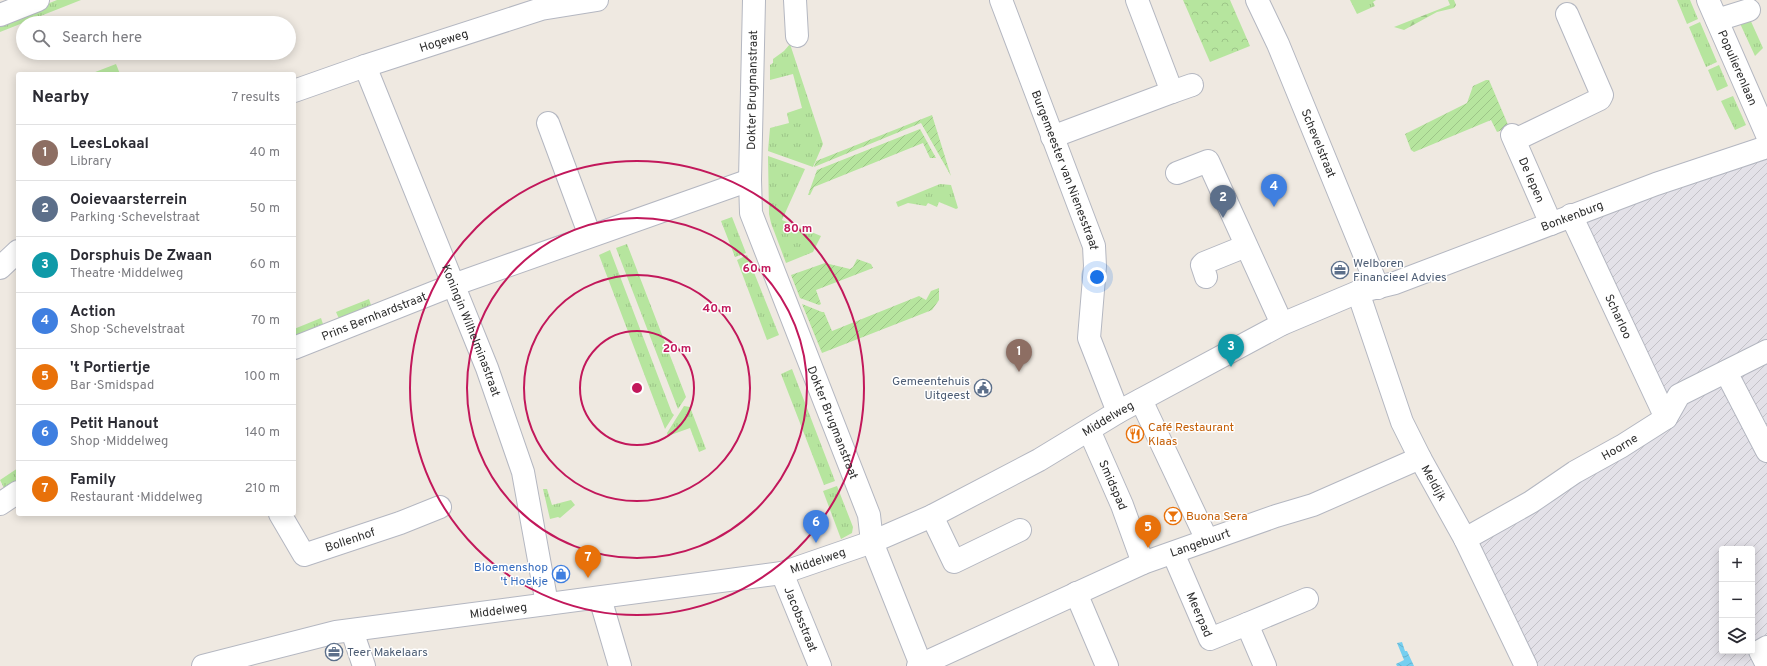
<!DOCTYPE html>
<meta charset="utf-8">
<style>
:root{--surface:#fff;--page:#f7f7f7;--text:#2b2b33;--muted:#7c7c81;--line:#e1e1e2;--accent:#4264fb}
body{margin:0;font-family:Overpass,sans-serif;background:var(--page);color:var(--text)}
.controls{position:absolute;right:12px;bottom:12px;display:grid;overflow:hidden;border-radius:4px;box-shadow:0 2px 10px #0003}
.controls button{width:36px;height:36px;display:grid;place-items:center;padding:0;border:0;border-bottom:1px solid var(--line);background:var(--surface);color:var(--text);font:20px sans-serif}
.you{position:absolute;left:1097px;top:277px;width:14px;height:14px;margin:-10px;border:3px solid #fff;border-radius:50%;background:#1a73e8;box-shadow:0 0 0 6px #1a73e833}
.badge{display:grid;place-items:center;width:26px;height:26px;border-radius:50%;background:var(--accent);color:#fff;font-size:13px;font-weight:700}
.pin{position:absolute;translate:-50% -33px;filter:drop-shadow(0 1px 2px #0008)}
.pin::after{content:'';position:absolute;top:21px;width:14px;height:12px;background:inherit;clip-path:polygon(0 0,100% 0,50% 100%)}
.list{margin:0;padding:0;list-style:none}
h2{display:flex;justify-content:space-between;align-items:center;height:52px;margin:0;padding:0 16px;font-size:17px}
h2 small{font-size:13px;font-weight:400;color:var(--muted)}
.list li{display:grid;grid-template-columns:26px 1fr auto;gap:12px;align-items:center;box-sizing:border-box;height:56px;padding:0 16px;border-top:1px solid var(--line)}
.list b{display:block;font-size:15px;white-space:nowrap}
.list p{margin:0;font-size:13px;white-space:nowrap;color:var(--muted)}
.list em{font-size:13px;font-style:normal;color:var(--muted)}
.icon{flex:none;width:22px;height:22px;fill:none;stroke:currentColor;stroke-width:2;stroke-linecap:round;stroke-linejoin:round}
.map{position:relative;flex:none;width:1767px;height:666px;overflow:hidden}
.search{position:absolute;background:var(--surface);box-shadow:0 2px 10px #0003;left:16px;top:16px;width:280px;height:44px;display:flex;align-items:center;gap:10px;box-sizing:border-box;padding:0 14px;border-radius:22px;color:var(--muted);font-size:15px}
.panel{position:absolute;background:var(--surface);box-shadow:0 2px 10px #0003;left:16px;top:72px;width:280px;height:444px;border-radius:4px}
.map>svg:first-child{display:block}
.industrial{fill:url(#industrial-furrows);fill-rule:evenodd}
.grass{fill:url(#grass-tufts)}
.forest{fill:url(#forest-firs)}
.park{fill:url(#park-crowns)}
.garden{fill:url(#garden-furrows)}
.water{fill:url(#water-waves)}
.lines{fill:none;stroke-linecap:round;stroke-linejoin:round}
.minor-casing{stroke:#b4b7c1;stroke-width:24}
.minor{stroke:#fff;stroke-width:22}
.ring{fill:none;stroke:#c2185b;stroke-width:2}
.labels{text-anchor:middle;stroke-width:3;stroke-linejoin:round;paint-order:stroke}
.street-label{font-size:12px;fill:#2e2e2e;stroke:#fff}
.service-label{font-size:12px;fill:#4e5e75;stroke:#fff;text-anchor:start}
.food-label{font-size:12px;fill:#c56008;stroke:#fff;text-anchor:start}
.shop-label{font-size:12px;fill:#366cbe;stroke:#fff;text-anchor:end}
.centre{fill:#c2185b;stroke:#fff;stroke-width:2}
.ring-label{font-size:12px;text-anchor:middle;font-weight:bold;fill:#c2185b;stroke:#fff;stroke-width:3;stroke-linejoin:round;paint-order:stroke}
</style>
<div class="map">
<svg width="1767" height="666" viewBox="0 0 1767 666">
<defs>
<pattern id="industrial-furrows" width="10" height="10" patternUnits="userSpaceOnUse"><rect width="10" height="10" fill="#e3e1e8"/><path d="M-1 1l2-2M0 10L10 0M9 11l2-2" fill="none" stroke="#c3c1c7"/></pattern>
<pattern id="grass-tufts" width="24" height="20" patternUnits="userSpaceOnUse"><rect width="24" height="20" fill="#b6e59e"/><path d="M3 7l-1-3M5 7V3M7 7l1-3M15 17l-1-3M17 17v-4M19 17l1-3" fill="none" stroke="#9dc588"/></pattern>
<pattern id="forest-firs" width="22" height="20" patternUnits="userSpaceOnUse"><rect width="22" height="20" fill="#b6e59e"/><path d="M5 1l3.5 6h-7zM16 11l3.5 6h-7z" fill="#9dc588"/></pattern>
<pattern id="park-crowns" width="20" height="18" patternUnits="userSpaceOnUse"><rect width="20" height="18" fill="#b6e59e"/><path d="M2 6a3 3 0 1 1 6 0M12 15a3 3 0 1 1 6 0" fill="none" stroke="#9dc588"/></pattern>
<pattern id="garden-furrows" width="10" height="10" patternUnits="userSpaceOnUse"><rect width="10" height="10" fill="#b6e59e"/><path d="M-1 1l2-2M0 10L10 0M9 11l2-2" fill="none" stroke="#9dc588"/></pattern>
<pattern id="water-waves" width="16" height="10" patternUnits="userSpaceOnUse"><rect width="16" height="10" fill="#75cff0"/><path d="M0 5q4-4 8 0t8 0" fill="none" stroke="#66b2ce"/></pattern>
</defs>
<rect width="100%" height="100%" fill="#efe9e1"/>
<!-- industrial -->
<path class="industrial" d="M1767,139V666H1528L1479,539L1663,428L1573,217ZM1722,549H1752V651H1722Z"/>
<!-- grass -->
<path class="grass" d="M57,0H81L0,32V23Z
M1350,0H1376L1373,2L1375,6L1357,14Z
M1677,0H1690L1698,19L1687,24Z
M1737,17H1749L1763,48L1755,56Z
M1700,22L1717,62L1706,67L1689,27Z
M790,44L823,144L813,167L768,151L770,128L789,123L787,113L802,108L793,74L770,80V65L773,63V59L784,51Z
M116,64L120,74H90Z
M1719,65L1728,86L1717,91L1708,70Z
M1733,96L1746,125L1735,130L1721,101Z
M768,156L805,169L782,220L821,236L813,252L786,263L771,223L769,214Z
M940,184L951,185L958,208L956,209L939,202L937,207L928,203L926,206L908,203L898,207L896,202Z
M732,217L746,253L735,257L721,221Z
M627,244L686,397L678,409L616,248Z
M610,250L672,413L674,415L665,429L599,255Z
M747,255L779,335L767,340L737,260Z
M369,299L372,308L340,321L336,312Z
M321,318L323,324L294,336V329Z
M792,369L835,481L824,485L781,374Z
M684,406L690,407L706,449L699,452L690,428L668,436L667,433Z
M18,468V481L5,490L0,480Z
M837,486L853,527L852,533L841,539L823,491Z
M543,489H547L552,505L571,500L575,505L560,518L558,517L550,519Z"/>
<!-- forest -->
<path class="forest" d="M1448,0H1454L1456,5L1454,8L1437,12L1404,30L1394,27L1450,5Z"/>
<!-- park -->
<path class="park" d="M1183,0H1230L1250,46L1210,62Z"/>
<!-- garden -->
<path class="garden" d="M1486,80H1489L1509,127L1497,132L1491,120L1414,152L1411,150L1405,134L1467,103L1473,86Z
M932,115L951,176L921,123L814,167L816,161Z
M920,129L936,158H930L923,143L814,187L810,195H808L817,170Z
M857,259L871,264L873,268L816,290L821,304L819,305L800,298L791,275L825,263L850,269L853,267Z
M939,288V300L932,310L822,353L802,304L822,312H824L832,331L919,296L926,300L931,291Z"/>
<!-- water -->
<path class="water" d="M1402,642L1405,651H1407L1414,666H1397L1396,664L1404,660L1397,643Z"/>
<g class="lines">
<defs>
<g id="minor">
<path id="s1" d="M754,0L750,180L751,213L869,515L872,542L921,665"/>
<path d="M795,0L797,36"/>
<path id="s2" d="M1001,0L1094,246L1095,266L1089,338L1118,412"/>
<path id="s3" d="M1257,0L1278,44L1378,288"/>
<path id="s4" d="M1708,0L1767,135"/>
<path d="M0,15L38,0"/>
<path d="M1717,20L1749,10"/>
<path id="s5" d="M365,66L487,368L523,472L547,604"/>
<path id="s6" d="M294,91L365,66L541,9L597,0"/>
<path d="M1172,92L1192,85"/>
<path d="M548,123L590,236"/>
<path id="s7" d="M1512,135L1551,224"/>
<path d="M1052,137L1172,92L1137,0"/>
<path d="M1515,140L1600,99L1602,95L1567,14"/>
<path d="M1177,173L1208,161L1282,324"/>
<path id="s8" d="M1571,215L1666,418"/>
<path d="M0,268L18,251"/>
<path d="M1206,277L1202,265L1204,263L1246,246"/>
<path id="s9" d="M1358,292L1402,422L1420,458L1465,539L1526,666"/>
<path id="s10" d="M294,348L453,285L750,180"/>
<path d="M1726,372L1767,451"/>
<path d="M1141,400L1207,540"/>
<path id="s11" d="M1089,430L1122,505L1143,563"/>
<path d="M0,504L18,492"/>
<path id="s12" d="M280,514L304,555L400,523L440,507"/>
<path d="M932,516L954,562L1020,530"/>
<path id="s13" d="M1465,539L1531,502L1575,472L1622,446L1666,418L1679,395L1767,351"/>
<path id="s14" d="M1173,553L1210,639L1247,624L1265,666"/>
<path id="s15" d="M782,573L820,666"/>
<path d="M1076,593L1107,666"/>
<path d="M600,598L620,666"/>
<path d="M1247,624L1307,599"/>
<path d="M352,631L364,666"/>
<path d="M1767,647L1760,651L1767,665"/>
<path id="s16" d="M203,666L336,632L782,573L872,542L932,516L1039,460L1118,412L1282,324L1358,292L1395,283L1656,184L1767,147"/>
<path id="s17" d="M918,666L1143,563L1276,516L1313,505L1420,458"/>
</g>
</defs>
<!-- minor casing -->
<use href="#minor" class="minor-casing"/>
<!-- minor -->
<use href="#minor" class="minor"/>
</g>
<!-- distance rings -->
<g class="ring">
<circle cx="637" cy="388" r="57"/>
<circle cx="637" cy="388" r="113"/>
<circle cx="637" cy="388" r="170"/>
<circle cx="637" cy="388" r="227"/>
</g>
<!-- icons -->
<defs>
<symbol id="office-ring" viewBox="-11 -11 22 22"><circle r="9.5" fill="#fff" stroke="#5c6f8a" stroke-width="1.5"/><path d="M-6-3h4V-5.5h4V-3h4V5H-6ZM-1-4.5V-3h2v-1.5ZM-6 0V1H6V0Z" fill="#5c6f8a"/></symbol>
<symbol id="civic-ring" viewBox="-11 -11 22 22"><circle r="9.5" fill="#fff" stroke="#5c6f8a" stroke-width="1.5"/><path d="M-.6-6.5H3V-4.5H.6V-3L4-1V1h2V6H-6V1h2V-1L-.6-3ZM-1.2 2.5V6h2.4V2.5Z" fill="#5c6f8a"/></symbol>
<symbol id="restaurant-ring" viewBox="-11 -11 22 22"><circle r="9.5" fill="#fff" stroke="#e8710a" stroke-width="1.5"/><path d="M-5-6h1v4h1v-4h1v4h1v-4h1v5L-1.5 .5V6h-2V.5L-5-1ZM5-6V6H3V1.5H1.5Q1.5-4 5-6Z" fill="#e8710a"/></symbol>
<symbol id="bar-ring" viewBox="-11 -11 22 22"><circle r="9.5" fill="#fff" stroke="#e8710a" stroke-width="1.5"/><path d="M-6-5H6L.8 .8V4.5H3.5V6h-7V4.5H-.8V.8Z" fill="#e8710a"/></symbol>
<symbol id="shop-ring" viewBox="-11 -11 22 22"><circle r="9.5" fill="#fff" stroke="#3f7fe0" stroke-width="1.5"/><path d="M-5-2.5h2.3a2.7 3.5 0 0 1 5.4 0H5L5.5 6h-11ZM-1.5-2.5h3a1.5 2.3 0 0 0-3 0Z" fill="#3f7fe0"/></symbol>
</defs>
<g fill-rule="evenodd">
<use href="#office-ring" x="1330" y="260" width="20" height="20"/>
<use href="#civic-ring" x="973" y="378" width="20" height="20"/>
<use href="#restaurant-ring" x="1125" y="424" width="20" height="20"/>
<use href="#bar-ring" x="1163" y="506" width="20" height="20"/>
<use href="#shop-ring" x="551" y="564" width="20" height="20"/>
<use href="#office-ring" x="324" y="642" width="20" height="20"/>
</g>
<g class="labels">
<!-- street labels -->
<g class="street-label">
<text dy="4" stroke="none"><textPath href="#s6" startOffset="158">Hogeweg</textPath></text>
<text dy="4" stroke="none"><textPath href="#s4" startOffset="74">Populierenlaan</textPath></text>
<text transform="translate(752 90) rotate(-89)" y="4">Dokter Brugmanstraat</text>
<text dy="4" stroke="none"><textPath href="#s3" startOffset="156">Schevelstraat</textPath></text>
<text dy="4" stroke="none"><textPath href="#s2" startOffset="182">Burgemeester van Nienesstraat</textPath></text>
<text dy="4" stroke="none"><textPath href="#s7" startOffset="49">De Iepen</textPath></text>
<text dy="4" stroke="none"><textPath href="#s16" startOffset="1457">Bonkenburg</textPath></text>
<text dy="4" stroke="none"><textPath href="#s10" startOffset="86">Prins Bernhardstraat</textPath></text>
<text dy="4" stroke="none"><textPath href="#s8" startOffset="112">Scharloo</textPath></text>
<text dy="4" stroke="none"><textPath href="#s5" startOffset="285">Koningin Wilhelminastraat</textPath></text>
<text dy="4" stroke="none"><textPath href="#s16" startOffset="949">Middelweg</textPath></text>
<text dy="4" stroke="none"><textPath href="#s1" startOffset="438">Dokter Brugmanstraat</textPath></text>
<text dy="4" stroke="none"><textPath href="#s13" startOffset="180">Hoorne</textPath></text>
<text dy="4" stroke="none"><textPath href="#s9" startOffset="206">Meldijk</textPath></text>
<text dy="4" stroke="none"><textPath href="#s11" startOffset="60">Smidspad</textPath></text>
<text dy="4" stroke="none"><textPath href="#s12" startOffset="96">Bollenhof</textPath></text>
<text dy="4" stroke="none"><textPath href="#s17" startOffset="308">Langebuurt</textPath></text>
<text dy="4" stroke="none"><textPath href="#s16" startOffset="625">Middelweg</textPath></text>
<text dy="4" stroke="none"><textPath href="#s16" startOffset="301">Middelweg</textPath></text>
<text dy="4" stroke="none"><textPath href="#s14" startOffset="67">Meerpad</textPath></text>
<text dy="4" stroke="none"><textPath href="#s15" startOffset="50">Jacobsstraat</textPath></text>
</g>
<!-- service labels -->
<g class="service-label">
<text x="1353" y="267">Welboren<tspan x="1353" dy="14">Financieel Advies</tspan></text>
<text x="970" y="385" text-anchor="end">Gemeentehuis<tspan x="970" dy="14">Uitgeest</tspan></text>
<text x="347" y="656">Teer Makelaars</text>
</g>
<!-- food labels -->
<g class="food-label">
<text x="1148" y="431">Café Restaurant<tspan x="1148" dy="14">Klaas</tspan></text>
<text x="1186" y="520">Buona Sera</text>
</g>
<!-- shop labels -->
<g class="shop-label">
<text x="548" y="571">Bloemenshop<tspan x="548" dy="14">'t Hoekje</tspan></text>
</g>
</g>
<circle cx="637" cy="388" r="6" class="centre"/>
<g class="ring-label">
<text x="798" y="232">80 m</text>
<text x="757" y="272">60 m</text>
<text x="717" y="312">40 m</text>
<text x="677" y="352">20 m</text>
</g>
</svg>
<div class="controls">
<button>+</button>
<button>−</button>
<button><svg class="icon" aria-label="layers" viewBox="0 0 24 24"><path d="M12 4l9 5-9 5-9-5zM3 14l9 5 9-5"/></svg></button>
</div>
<div class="you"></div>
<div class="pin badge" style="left:1019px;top:372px;background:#8d6e63">1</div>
<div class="pin badge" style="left:1223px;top:218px;background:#5c6f8a">2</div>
<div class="pin badge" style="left:1231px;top:367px;background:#0f9aa8">3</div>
<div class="pin badge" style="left:1274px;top:207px;background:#3f7fe0">4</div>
<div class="pin badge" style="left:1148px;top:548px;background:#e8710a">5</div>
<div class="pin badge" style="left:816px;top:543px;background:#3f7fe0">6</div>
<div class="pin badge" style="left:588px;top:578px;background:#e8710a">7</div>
<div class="search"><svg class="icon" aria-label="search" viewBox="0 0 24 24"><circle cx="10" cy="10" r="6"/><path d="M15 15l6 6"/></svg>Search here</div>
<section class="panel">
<h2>Nearby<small>7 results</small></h2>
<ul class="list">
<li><span class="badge" style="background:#8d6e63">1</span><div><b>LeesLokaal</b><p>Library</p></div><em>40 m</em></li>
<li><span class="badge" style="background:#5c6f8a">2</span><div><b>Ooievaarsterrein</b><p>Parking · Schevelstraat</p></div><em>50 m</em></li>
<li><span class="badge" style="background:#0f9aa8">3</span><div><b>Dorsphuis De Zwaan</b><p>Theatre · Middelweg</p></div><em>60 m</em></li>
<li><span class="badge" style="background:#3f7fe0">4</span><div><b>Action</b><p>Shop · Schevelstraat</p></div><em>70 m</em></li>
<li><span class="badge" style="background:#e8710a">5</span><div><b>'t Portiertje</b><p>Bar · Smidspad</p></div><em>100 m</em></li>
<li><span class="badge" style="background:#3f7fe0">6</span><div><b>Petit Hanout</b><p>Shop · Middelweg</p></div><em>140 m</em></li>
<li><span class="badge" style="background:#e8710a">7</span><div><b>Family</b><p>Restaurant · Middelweg</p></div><em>210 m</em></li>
</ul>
</section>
</div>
